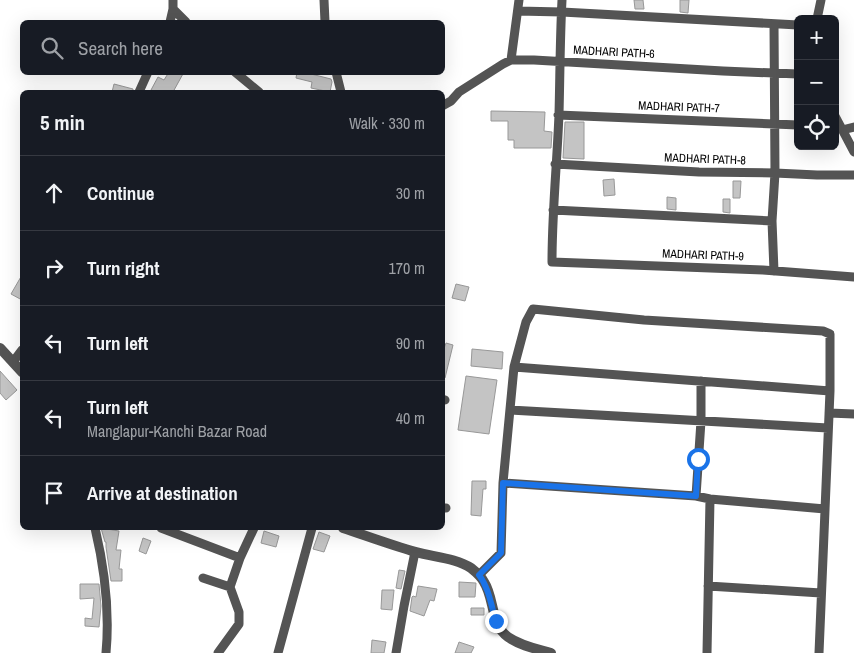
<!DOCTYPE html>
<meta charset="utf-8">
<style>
:root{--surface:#171b24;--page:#20242c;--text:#f1f3f6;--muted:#9ea1a6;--line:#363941}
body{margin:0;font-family:"Archivo Narrow",sans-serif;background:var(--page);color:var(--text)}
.controls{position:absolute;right:15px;top:15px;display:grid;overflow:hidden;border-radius:8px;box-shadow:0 5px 20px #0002}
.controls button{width:45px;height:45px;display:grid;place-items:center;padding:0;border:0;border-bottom:1px solid var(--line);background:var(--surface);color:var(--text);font:25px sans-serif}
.stop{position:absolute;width:15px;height:15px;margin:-11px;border:4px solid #1a73e8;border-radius:50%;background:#fff}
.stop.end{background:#1a73e8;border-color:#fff;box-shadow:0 1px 5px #0008}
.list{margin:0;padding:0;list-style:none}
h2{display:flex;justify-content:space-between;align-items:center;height:65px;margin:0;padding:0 20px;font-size:21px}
h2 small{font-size:16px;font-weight:400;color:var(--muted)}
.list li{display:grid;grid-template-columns:32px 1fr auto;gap:15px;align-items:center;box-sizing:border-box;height:75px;padding:0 20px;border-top:1px solid var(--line)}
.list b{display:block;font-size:19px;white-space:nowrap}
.list p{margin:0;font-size:16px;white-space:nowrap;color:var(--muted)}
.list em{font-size:16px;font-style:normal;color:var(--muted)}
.icon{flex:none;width:28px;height:28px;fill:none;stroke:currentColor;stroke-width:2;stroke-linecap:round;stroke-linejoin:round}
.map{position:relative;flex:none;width:854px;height:653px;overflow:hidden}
.search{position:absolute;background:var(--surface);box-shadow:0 5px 20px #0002;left:20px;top:20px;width:425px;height:55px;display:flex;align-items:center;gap:12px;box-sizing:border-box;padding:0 18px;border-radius:8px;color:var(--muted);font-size:19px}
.panel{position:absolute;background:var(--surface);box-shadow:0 5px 20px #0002;left:20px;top:90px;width:425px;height:440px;border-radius:8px}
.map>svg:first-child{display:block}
.building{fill:#c4c4c4;stroke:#989898}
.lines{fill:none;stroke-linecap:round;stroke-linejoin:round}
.minor{stroke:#545454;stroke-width:9}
.tertiary{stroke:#545454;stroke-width:10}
.route{stroke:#1a73e8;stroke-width:6}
.labels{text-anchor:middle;stroke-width:5;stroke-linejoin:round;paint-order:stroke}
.street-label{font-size:12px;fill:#000;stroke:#fff}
</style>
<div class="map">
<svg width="854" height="653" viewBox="0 0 854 653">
<rect width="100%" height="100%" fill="#fff"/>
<!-- building -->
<path class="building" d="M634,0H643L644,9H635Z
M680,0H689L688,13L680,12Z
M169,72H184L173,92H158L151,90L158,77L164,80Z
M297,72H312L311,74L331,79L332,82L330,92L311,88L312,82L296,78Z
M114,84L133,89V92H112Z
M491,111L545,112L544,131L552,132L551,148H514V140H508V121H491Z
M565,122H584V159L563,158Z
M614,179L615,195L604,196L603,180Z
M733,181H741L740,198H733Z
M667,197L676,198V210L667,209Z
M723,199H730V213L723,212Z
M22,275V300L11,294Z
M456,284L469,287L465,301L452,298Z
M446,343L453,345L445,378H442V354Z
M472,349L503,352L502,369L471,366Z
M0,371L17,390L6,400L0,393Z
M466,376L497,380L489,434L458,430Z
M472,481H486V489H483L481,516L471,515Z
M101,528L119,531L116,550H121L119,569H122V581H111L106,547V542H105Z
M264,531L279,536L276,547L261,543Z
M319,532L330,536L324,552L313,549Z
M143,538L151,541L146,554L139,551Z
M399,570L405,571L401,589L396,588Z
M459,582L476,583L475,597H459Z
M80,584H99L101,606L99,627L85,626V618L92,619L94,598L80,599Z
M418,586L437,589L434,601L430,600L424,616L410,611L412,597L413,596L416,597Z
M382,590H394L392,610L381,609Z
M471,608H484V615H471Z
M372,640L386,642L384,653H371Z
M459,642L474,647L471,653H455Z"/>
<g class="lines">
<!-- minor -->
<path class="minor" d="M324,0L325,22
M562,0C560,38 560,76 559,114C557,164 552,213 552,262L763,270L854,277
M173,9L186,22
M518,11L562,12L798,25
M817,19L821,0
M170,22L173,9V0
M774,24L775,173L772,221L774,271
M511,60L519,0
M235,72L259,92
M336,72L341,92
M139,92L148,72
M442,106L451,101L459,92L503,64L511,60H534L723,71L798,74
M558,115L798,125
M835,116L854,152
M842,130L854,127
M555,164L699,172L775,173L817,175H854
M553,210L772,221
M13,362L22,350
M514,367L830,391
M442,399L445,400
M510,410L828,428
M829,413L854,414
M503,483L696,496L710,499L825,509
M696,496L701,421V381
M442,508H446
M95,528C105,570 110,609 106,653
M161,528L240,558
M479,575L501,553L503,483L514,367L526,322L533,309L644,320L823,331L830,334V391L819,653
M203,578L230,587
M708,586L821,593
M218,653L239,624V612L230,587L240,558L254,528
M278,653L312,528
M396,653L404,606L415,552
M707,653L710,499"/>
<!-- tertiary -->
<path class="tertiary" d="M0,348L22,372
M343,528C367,536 391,545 416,552C433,557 456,558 471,568C476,572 481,576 484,582C495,599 490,624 508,637C521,646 537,649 551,653"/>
</g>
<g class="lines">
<!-- route -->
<path class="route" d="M496,621C491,605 489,588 479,575L501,553L503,483L696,496L698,459"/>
</g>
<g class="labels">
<!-- street labels -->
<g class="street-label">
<text transform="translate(614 52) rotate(3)" y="4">MADHARI PATH-6</text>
<text transform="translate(679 107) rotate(2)" y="4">MADHARI PATH-7</text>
<text transform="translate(705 159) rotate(2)" y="4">MADHARI PATH-8</text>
<text transform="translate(703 255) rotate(2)" y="4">MADHARI PATH-9</text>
</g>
</g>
</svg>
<div class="controls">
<button>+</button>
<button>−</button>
<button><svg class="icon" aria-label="locate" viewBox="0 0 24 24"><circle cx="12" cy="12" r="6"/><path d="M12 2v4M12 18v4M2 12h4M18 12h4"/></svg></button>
</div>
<div class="stop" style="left:698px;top:459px"></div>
<div class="stop end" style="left:496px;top:621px"></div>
<div class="search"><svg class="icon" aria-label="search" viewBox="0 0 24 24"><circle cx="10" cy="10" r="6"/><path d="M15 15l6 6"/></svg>Search here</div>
<section class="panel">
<h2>5 min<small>Walk · 330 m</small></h2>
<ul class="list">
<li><svg class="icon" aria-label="ahead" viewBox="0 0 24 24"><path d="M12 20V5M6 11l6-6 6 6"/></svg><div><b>Continue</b></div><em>30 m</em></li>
<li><svg class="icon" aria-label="right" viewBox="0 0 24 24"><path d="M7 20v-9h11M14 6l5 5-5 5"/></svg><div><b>Turn right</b></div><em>170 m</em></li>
<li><svg class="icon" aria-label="left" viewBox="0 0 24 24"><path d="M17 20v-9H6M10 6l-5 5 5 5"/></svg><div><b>Turn left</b></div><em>90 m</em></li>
<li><svg class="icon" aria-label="left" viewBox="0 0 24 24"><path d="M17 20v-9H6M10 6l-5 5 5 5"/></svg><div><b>Turn left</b><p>Manglapur-Kanchi Bazar Road</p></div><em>40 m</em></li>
<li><svg class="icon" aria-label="arrive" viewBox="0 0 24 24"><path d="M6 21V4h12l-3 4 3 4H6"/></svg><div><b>Arrive at destination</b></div></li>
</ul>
</section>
</div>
